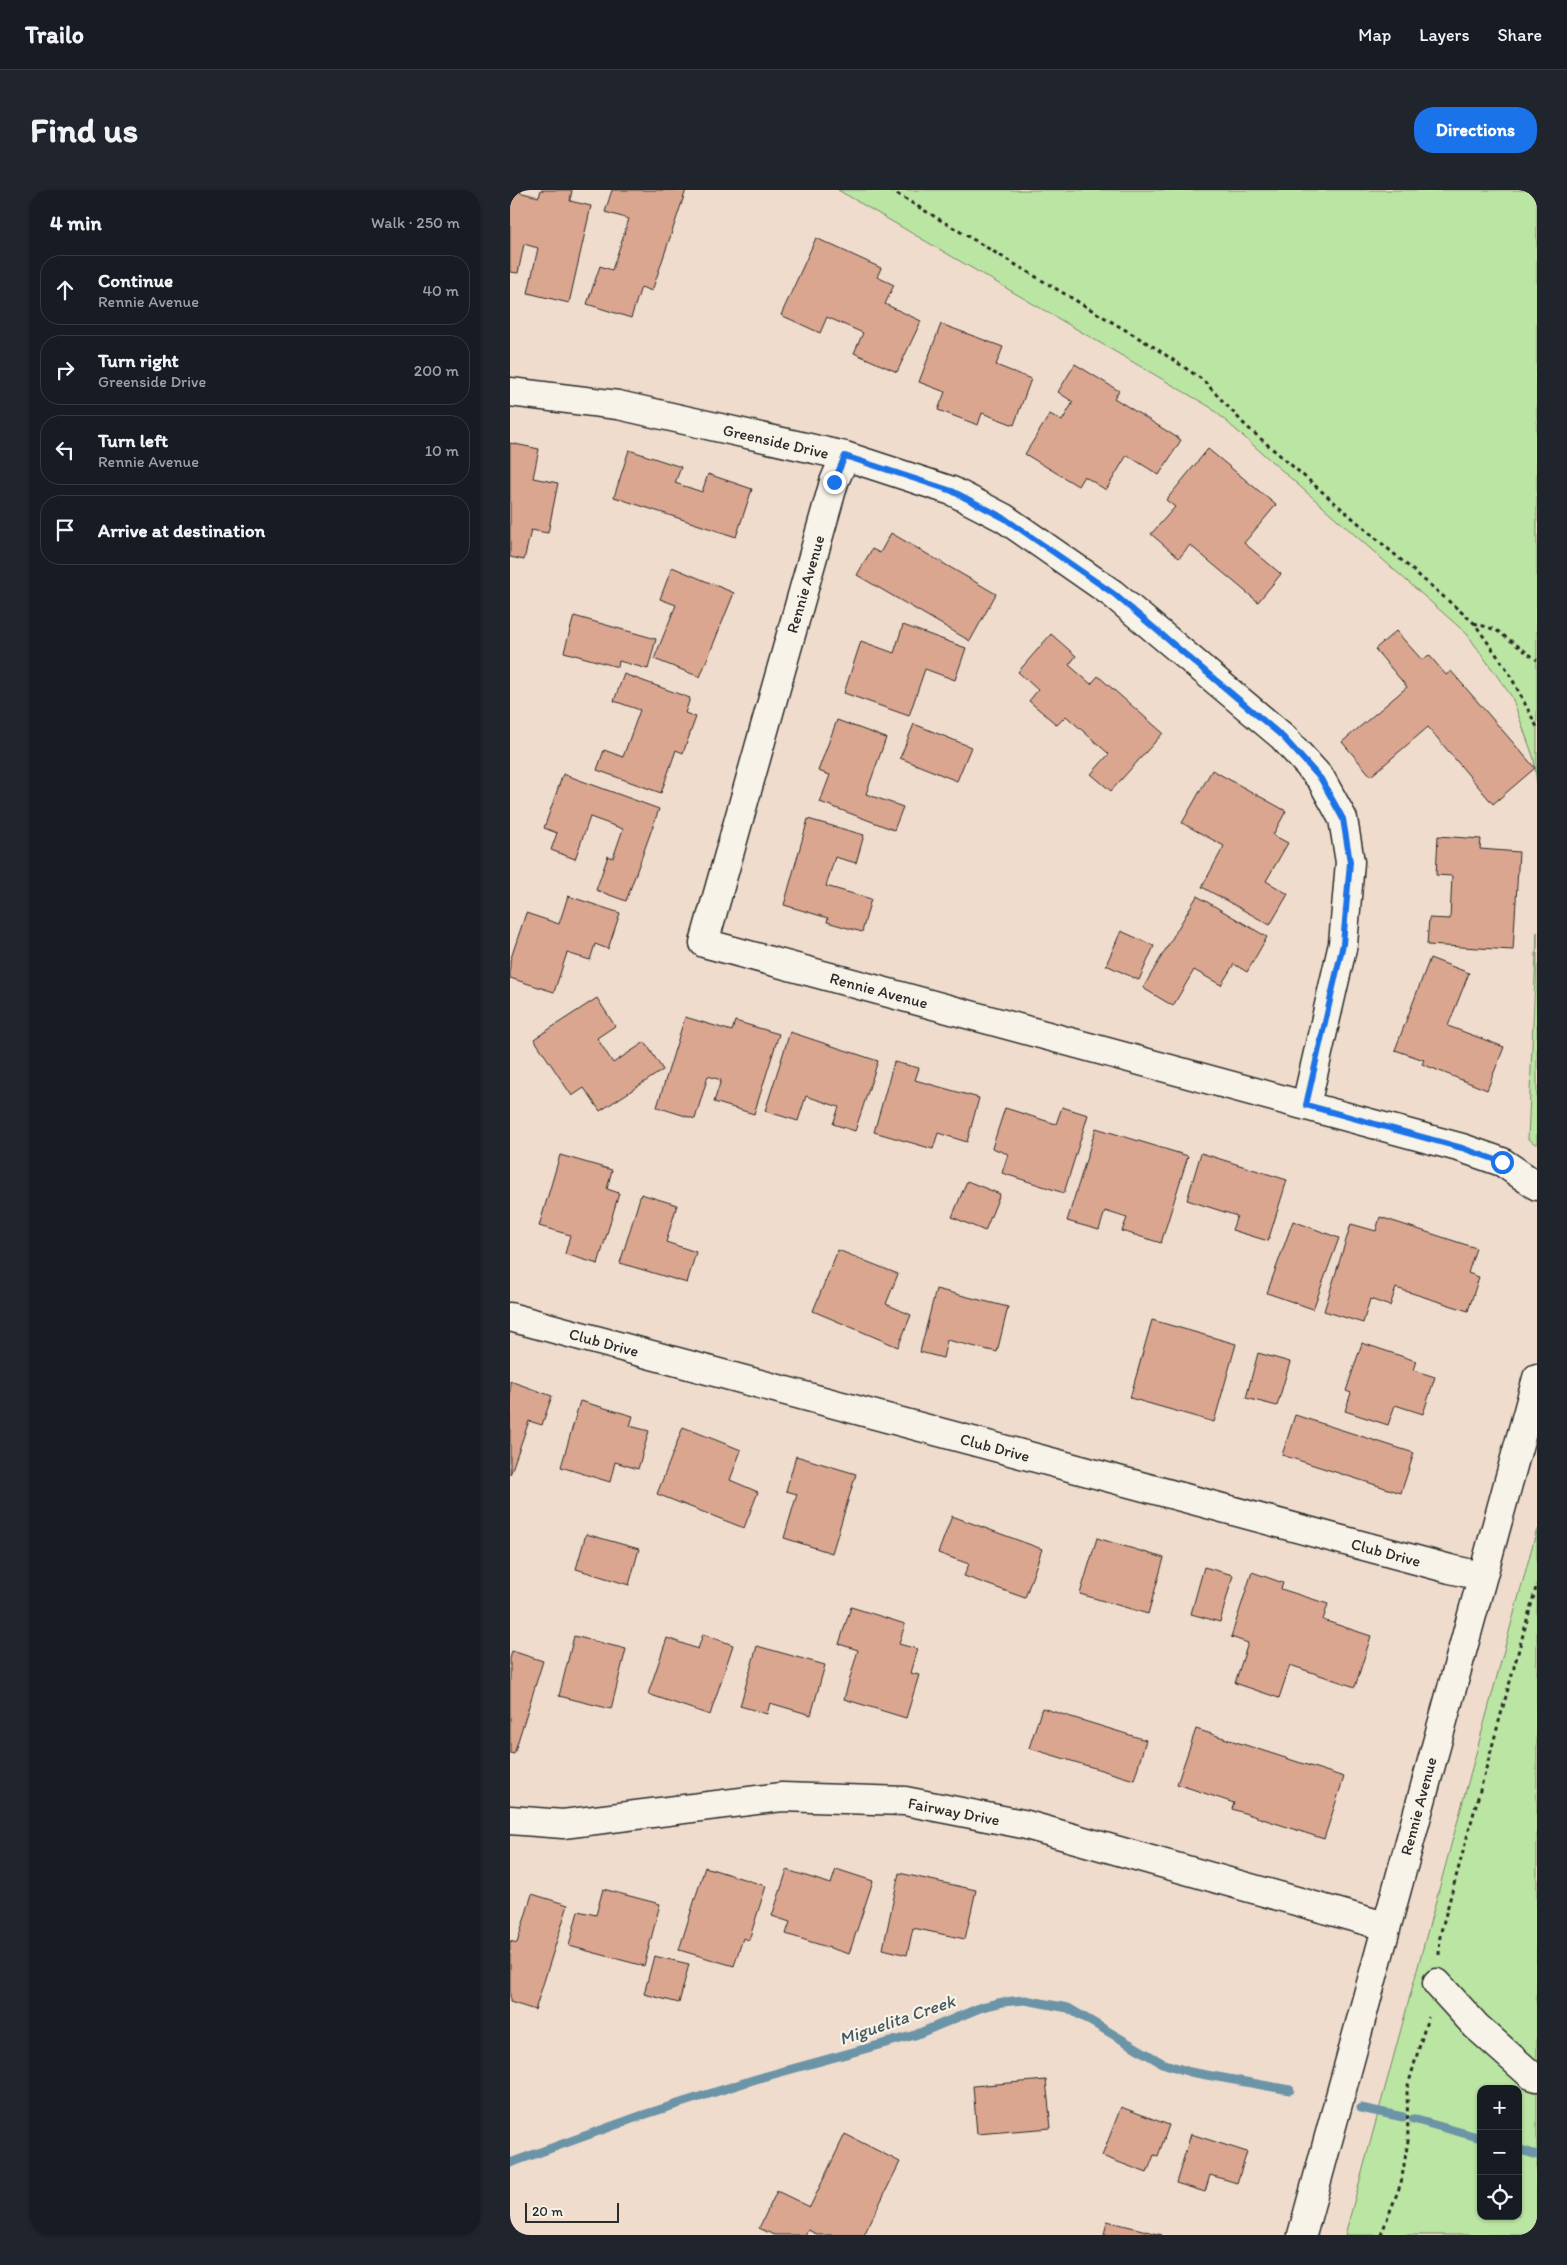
<!DOCTYPE html>
<meta charset="utf-8">
<style>
:root{--surface:#171b24;--page:#20242c;--text:#f1f3f6;--muted:#9ea1a6;--line:#363941;--accent:#1a73e8}
body{margin:0;font-family:Itim,sans-serif;background:var(--page);color:var(--text)}
.controls{position:absolute;right:15px;bottom:15px;display:grid;overflow:hidden;border-radius:10px;box-shadow:0 1px 4px #0004}
.controls button{width:45px;height:45px;display:grid;place-items:center;padding:0;border:0;border-bottom:1px solid var(--line);background:var(--surface);color:var(--text);font:25px sans-serif}
.scale{position:absolute;left:15px;bottom:12px;width:94px;box-sizing:border-box;padding-left:5px;border:2px solid #2b2b2b;border-top:0;font-size:14px;line-height:18px;white-space:nowrap;color:#2b2b2b;-webkit-text-stroke:4px #f7f3e8;paint-order:stroke}
.stop{position:absolute;width:15px;height:15px;margin:-11px;border:4px solid #1a73e8;border-radius:50%;background:#fff}
.stop.end{background:#1a73e8;border-color:#fff;box-shadow:0 1px 5px #0008}
.list{margin:0;padding:0;list-style:none}
h2{display:flex;justify-content:space-between;align-items:center;height:65px;margin:0;padding:0 20px;font-size:21px}
h2 small{font-size:16px;font-weight:400;color:var(--muted)}
.list li{display:grid;grid-template-columns:32px 1fr auto;gap:15px;align-items:center;box-sizing:border-box;height:70px;margin:0 10px 10px;padding:0 10px;border:1px solid var(--line);border-radius:20px}
.list b{display:block;font-size:19px;white-space:nowrap}
.list p{margin:0;font-size:16px;white-space:nowrap;color:var(--muted)}
.list em{font-size:16px;font-style:normal;color:var(--muted)}
.icon{flex:none;width:28px;height:28px;fill:none;stroke:currentColor;stroke-width:2;stroke-linecap:round;stroke-linejoin:round}
.map{position:relative;flex:none;width:1027px;height:2045px;overflow:hidden;border-radius:20px}
header{display:flex;align-items:center;gap:30px;box-sizing:border-box;height:70px;padding:0 25px;background:var(--surface);border-bottom:1px solid var(--line)}
header strong{font-size:24px}
nav{display:flex;gap:28px;margin-inline-start:auto;font-size:18px}
.intro{display:flex;align-items:center;justify-content:space-between;box-sizing:border-box;height:120px;padding:0 30px}
h1{margin:0;font-size:35px}
.button{padding:12px 22px;border-radius:20px;background:var(--accent);color:#fff;font-size:18px;font-weight:700}
main{display:flex;gap:30px;padding:0 30px}
aside{flex:1;background:var(--surface);border-radius:20px;box-shadow:0 1px 4px #0004}
.map>svg:first-child{display:block}
.grass{fill:#bbe5a2;stroke:#738866;fill-rule:evenodd}
.lines{fill:none;stroke-linecap:round;stroke-linejoin:round}
.stream{stroke:#6c94a7;stroke-width:9}
.building{fill:#dba68f;stroke:#2b2b2b}
.minor-casing{stroke:#2b2b2b;stroke-width:31}
.path{stroke:#2b2b2b;stroke-width:3;stroke-dasharray:4 4;stroke-linecap:butt}
.minor{stroke:#f7f3e8;stroke-width:28}
.route{stroke:#1a73e8;stroke-width:6}
.labels{text-anchor:middle;stroke-width:4.5;stroke-linejoin:round;paint-order:stroke}
.street-label{font-size:16px;fill:#2b2b2b;stroke:#f7f3e8}
.water-label{font-size:18px;font-style:italic;fill:#46575f;stroke:#f7f3e8}
</style>
<header>
<strong>Trailo</strong>
<nav><a>Map</a><a>Layers</a><a>Share</a></nav>
</header>
<div class="intro"><h1>Find us</h1><a class="button">Directions</a></div>
<main>
<aside>
<h2>4 min<small>Walk · 250 m</small></h2>
<ul class="list">
<li><svg class="icon" aria-label="ahead" viewBox="0 0 24 24"><path d="M12 20V5M6 11l6-6 6 6"/></svg><div><b>Continue</b><p>Rennie Avenue</p></div><em>40 m</em></li>
<li><svg class="icon" aria-label="right" viewBox="0 0 24 24"><path d="M7 20v-9h11M14 6l5 5-5 5"/></svg><div><b>Turn right</b><p>Greenside Drive</p></div><em>200 m</em></li>
<li><svg class="icon" aria-label="left" viewBox="0 0 24 24"><path d="M17 20v-9H6M10 6l-5 5 5 5"/></svg><div><b>Turn left</b><p>Rennie Avenue</p></div><em>10 m</em></li>
<li><svg class="icon" aria-label="arrive" viewBox="0 0 24 24"><path d="M6 21V4h12l-3 4 3 4H6"/></svg><div><b>Arrive at destination</b></div></li>
</ul>
</aside>
<div class="map">
<svg width="1027" height="2045" viewBox="0 0 1027 2045">
<rect width="100%" height="100%" fill="#efdccd"/>
<filter id="ink" filterUnits="userSpaceOnUse"><feTurbulence type="fractalNoise" baseFrequency=".02" numOctaves="2"/><feDisplacementMap in="SourceGraphic" scale="10" xChannelSelector="R" yChannelSelector="G"/><feConvolveMatrix kernelMatrix="1 2 1 2 8 2 1 2 1" color-interpolation-filters="sRGB"/></filter>
<g filter="url(#ink)">
<!-- grass -->
<path class="grass" d="M328,0H1027V594L1024,569L1002,507L957,444L700,217Z
M1027,742V955L1018,949Z
M1027,1339V2045H835ZM971,1899H1008V2026H971Z"/>
<g class="lines">
<!-- stream -->
<path class="stream" d="M851,1918L893,1927
M903,1929L971,1948
M1008,1959L1027,1965
M0,1973L133,1925L246,1889L405,1845L472,1817L493,1812L515,1810L558,1818L652,1873L680,1882L780,1900"/>
</g>
<!-- building -->
<path class="building" d="M0,0L29,7L31,0H62L60,11L81,16L59,113L18,103L28,58L14,54L8,83L0,82Z
M102,0H176L142,101L131,97L121,128L77,114L90,76L102,80L119,29L95,22Z
M306,48L371,78L367,87L384,95L375,114L411,131L387,182L344,163L353,143L317,127L310,143L271,125Z
M431,134L493,157L486,175L521,189L504,235L472,223L468,235L428,220L435,202L409,192Z
M565,174L609,201L604,208L671,250L649,285L617,265L596,300L574,286L568,296L515,264L540,224L552,231L563,212L548,202Z
M0,253L29,259L23,288L48,293L38,343L21,340L14,370L0,367Z
M698,259L766,315L734,353L771,384L748,412L680,355L669,368L641,344L665,317L656,310Z
M119,260L171,277L165,293L192,302L198,284L242,299L226,347L104,307Z
M381,343L486,404L460,451L347,385L362,359L370,363Z
M162,377L224,403L190,487L144,469L166,415L150,409Z
M64,426L146,449L138,479L109,471L108,477L54,462Z
M393,435L456,458L445,490L415,479L399,526L334,503L351,451L384,463Z
M886,441L912,470L919,465L936,485L941,481L1025,578L983,614L918,537L861,586L832,552L897,497L865,459Z
M541,444L566,466L559,475L581,494L588,486L653,543L601,601L581,584L599,564L556,526L547,535L519,511L528,500L508,482Z
M114,484L180,508L175,523L186,527L173,563L166,560L151,603L87,580L94,560L113,567L130,520L104,511Z
M327,530L376,548L356,604L393,617L384,640L310,612L320,585L308,581Z
M404,534L461,557L447,591L390,568Z
M702,580L776,621L763,645L778,653L756,691L778,704L760,735L692,697L714,656L672,633Z
M53,584L149,619L116,711L86,700L98,666L103,668L113,639L80,627L65,669L41,660L47,643L34,638Z
M298,629L354,645L346,673L325,667L316,696L361,709L352,742L317,732L318,728L274,715Z
M928,646L971,649L970,659L1009,662L1003,760L917,755L919,728L940,729L942,686L926,685Z
M58,706L110,723L98,759L85,754L80,770L57,763L44,802L0,788V771L16,723L49,734Z
M687,706L757,747L737,782L724,774L711,795L684,780L663,816L633,798Z
M611,741L644,756L629,790L596,775Z
M920,768L959,783L938,836L994,857L977,900L912,874L914,870L885,860Z
M87,808L105,836L87,848L103,873L135,852L153,880L90,921L74,898L62,906L24,849Z
M175,827L222,841L225,831L269,844L244,924L204,912L211,890L198,886L185,929L147,917Z
M280,842L368,871L345,941L323,934L329,917L296,906L288,931L255,921Z
M384,872L409,878L405,890L469,908L457,952L428,943L423,959L364,942Z
M552,917L578,925L554,1003L492,983L498,964L482,958L495,918L546,934Z
M586,938L678,966L651,1053L612,1041L617,1028L595,1021L589,1040L557,1031Z
M691,963L777,990L758,1051L722,1040L727,1026L677,1010Z
M50,965L102,980L97,999L109,1003L88,1074L55,1064L60,1045L29,1036Z
M457,991L490,1004L475,1041L442,1027Z
M131,1004L167,1015L156,1052L186,1062L177,1093L110,1073Z
M870,1027L966,1058L958,1083L969,1087L958,1121L886,1098L880,1116L860,1109L853,1133L814,1121L841,1034L866,1041Z
M783,1031L829,1048L803,1119L757,1103Z
M328,1060L388,1084L376,1114L401,1125L388,1157L303,1121Z
M426,1099L498,1117L487,1162L437,1150L433,1168L410,1162Z
M642,1130L726,1154L704,1232L620,1208Z
M852,1153L906,1171L903,1180L925,1187L913,1224L885,1215L878,1235L835,1221L841,1203L836,1201Z
M748,1163L780,1172L767,1216L736,1208Z
M0,1191L42,1206L32,1235L19,1231L0,1285Z
M70,1211L123,1226L120,1236L139,1241L128,1279L105,1272L100,1292L51,1277Z
M785,1225L904,1263L891,1303L772,1265Z
M173,1237L231,1260L220,1290L248,1302L234,1338L147,1304Z
M286,1266L346,1284L322,1363L274,1348L287,1304L276,1301Z
M442,1326L532,1359L515,1408L454,1386L459,1374L428,1363Z
M76,1344L129,1359L119,1395L66,1379Z
M587,1348L654,1368L638,1424L570,1404Z
M694,1377L723,1385L710,1432L681,1424Z
M742,1382L773,1393L771,1399L818,1414L813,1430L861,1446L845,1497L780,1475L769,1508L725,1493L738,1453L721,1447Z
M341,1417L395,1434L389,1454L407,1459L400,1483L409,1485L396,1528L334,1509L348,1460L329,1454Z
M193,1444L223,1455L200,1525L138,1504L157,1448L188,1459Z
M64,1446L116,1459L101,1519L49,1506Z
M247,1456L315,1475L301,1525L260,1513L257,1524L230,1516Z
M2,1461L33,1471L4,1564L0,1563V1469Z
M532,1518L636,1550L624,1590L519,1558Z
M686,1539L834,1587L814,1649L722,1619L724,1613L667,1594Z
M195,1677L256,1696L239,1750L233,1748L224,1776L169,1760Z
M326,1679L363,1691L339,1764L276,1744L280,1732L262,1726L277,1680L321,1694Z
M389,1683L466,1700L455,1749L403,1738L397,1765L373,1759Z
M93,1699L150,1714L134,1776L59,1756L68,1721L86,1725Z
M22,1704L58,1715L25,1820L0,1812V1751L7,1753Z
M144,1766L179,1774L169,1813L134,1804Z
M536,1890L541,1938L467,1944L463,1896Z
M611,1917L659,1935L648,1966L644,1965L637,1983L592,1966Z
M335,1944L390,1972L354,2045H309L298,2040L295,2045H264L249,2038L267,2001L300,2017Z
M681,1944L737,1962L727,1993L700,1985L695,2002L666,1993Z
M597,2031L652,2045H594Z"/>
<g class="lines">
<defs>
<path id="minor" d="M0,202L108,215L335,266L442,301L494,328L603,404L773,547L811,589L833,629L840,672L833,754L796,915
M335,266L324,292L194,753L952,958L992,972L1027,996
M0,1127L940,1379L971,1386
M0,1630L53,1634L272,1607L395,1611L513,1634L875,1736
M927,1793L966,1836L1021,1885L1027,1887
M792,2045L1027,1188"/>
</defs>
<!-- minor casing -->
<use href="#minor" class="minor-casing"/>
<!-- path -->
<path class="path" d="M380,0L644,157L693,190L736,236L964,433L998,481L1027,537
M964,433L986,440L1027,470
M929,1765L930,1745L1027,1394
M871,2045L891,1993L898,1951L897,1899L918,1827"/>
<!-- minor -->
<use href="#minor" class="minor"/>
</g>
</g>
<g class="lines" filter="url(#ink)">
<!-- route -->
<path class="route" d="M324,292L335,266L442,301L494,328L604,404L773,547L811,589L833,629L840,672L833,754L796,915L952,958L992,972"/>
</g>
<g class="labels">
<!-- street labels -->
<g class="street-label">
<text transform="translate(266 251) rotate(13)" y="6">Greenside Drive</text>
<text transform="translate(295 394) rotate(-74)" y="6">Rennie Avenue</text>
<text transform="translate(369 800) rotate(15)" y="6">Rennie Avenue</text>
<text transform="translate(94 1152) rotate(15)" y="6">Club Drive</text>
<text transform="translate(485 1257) rotate(15)" y="6">Club Drive</text>
<text transform="translate(876 1362) rotate(15)" y="6">Club Drive</text>
<text transform="translate(908 1616) rotate(-75)" y="6">Rennie Avenue</text>
<text transform="translate(444 1621) rotate(11)" y="6">Fairway Drive</text>
</g>
<!-- water labels -->
<g class="water-label">
<text transform="translate(387 1830) rotate(-19)" y="6">Miguelita Creek</text>
</g>
</g>
</svg>
<div class="controls">
<button>+</button>
<button>−</button>
<button><svg class="icon" aria-label="locate" viewBox="0 0 24 24"><circle cx="12" cy="12" r="6"/><path d="M12 2v4M12 18v4M2 12h4M18 12h4"/></svg></button>
</div>
<div class="scale">20 m</div>
<div class="stop" style="left:992px;top:972px"></div>
<div class="stop end" style="left:324px;top:292px"></div>
</div>
</main>
